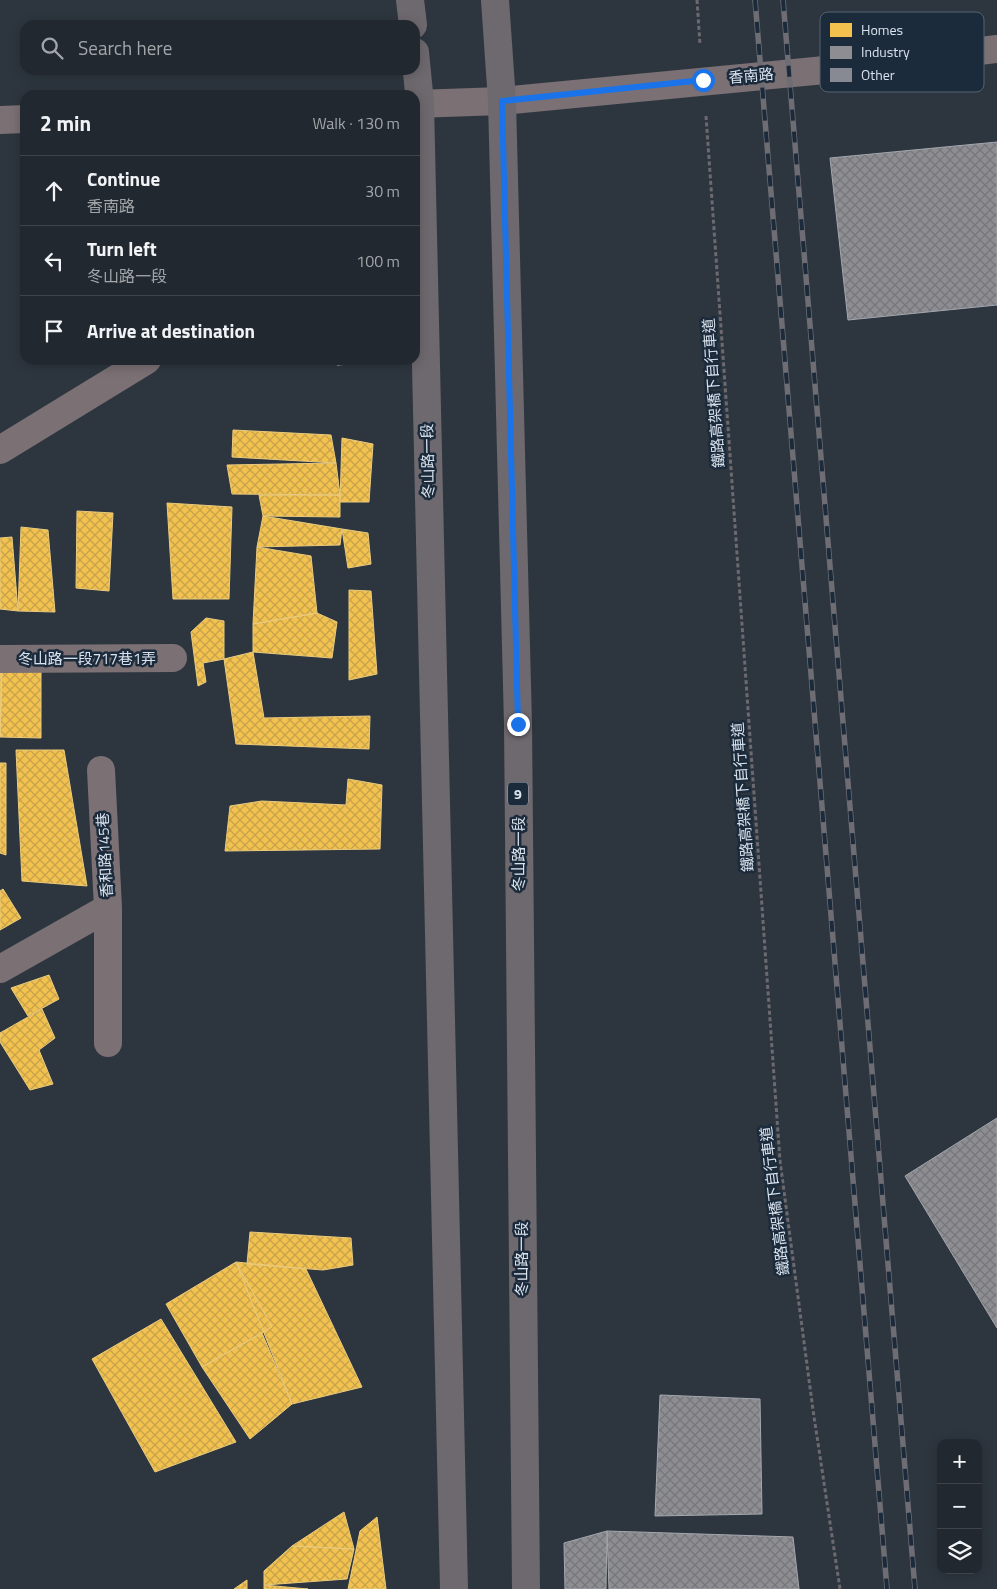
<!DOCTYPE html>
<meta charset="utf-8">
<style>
:root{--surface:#22282f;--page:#2e343b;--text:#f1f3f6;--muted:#a2a6aa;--line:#3f444b}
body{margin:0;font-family:"Titillium Web","Noto Sans TC",sans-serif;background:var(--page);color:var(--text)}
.controls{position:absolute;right:15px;bottom:15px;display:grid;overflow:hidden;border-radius:10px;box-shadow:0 2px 12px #0003}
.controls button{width:45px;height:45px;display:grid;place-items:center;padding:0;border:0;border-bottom:1px solid var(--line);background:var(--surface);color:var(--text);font:25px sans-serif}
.stop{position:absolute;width:15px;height:15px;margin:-11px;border:4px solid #1a73e8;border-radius:50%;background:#fff}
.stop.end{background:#1a73e8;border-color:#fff;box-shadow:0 1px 5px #0008}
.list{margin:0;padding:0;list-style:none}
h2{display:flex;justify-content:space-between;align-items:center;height:65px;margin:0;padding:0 20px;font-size:21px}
h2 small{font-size:16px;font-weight:400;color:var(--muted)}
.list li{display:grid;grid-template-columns:32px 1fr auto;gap:15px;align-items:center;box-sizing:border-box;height:70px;padding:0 20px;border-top:1px solid var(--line)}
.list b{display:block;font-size:19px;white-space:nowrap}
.list p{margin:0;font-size:16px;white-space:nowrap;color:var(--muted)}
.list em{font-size:16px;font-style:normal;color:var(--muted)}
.icon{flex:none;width:28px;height:28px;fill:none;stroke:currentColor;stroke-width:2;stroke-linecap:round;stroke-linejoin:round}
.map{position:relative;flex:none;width:997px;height:1589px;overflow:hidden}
.search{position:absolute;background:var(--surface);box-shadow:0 2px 12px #0003;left:20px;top:20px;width:400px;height:55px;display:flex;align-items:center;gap:12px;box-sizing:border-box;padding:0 18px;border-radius:15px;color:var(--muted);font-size:19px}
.panel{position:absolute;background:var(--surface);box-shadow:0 2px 12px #0003;left:20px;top:90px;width:400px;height:275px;border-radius:15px}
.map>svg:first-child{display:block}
.homes{fill:url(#homes-cross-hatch);stroke:#eacb7e}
.industry{fill:url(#industry-cross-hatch);stroke:#a4a7ae}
.building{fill:url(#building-cross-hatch)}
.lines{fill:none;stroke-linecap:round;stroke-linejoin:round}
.path{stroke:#6c696f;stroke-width:3;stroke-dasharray:4 2.5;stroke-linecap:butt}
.street{stroke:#7b7074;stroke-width:28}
.primary{stroke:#6e696e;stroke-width:28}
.rail-casing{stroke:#6e6d74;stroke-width:5.5}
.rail{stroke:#1c2b3c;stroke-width:4;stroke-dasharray:11;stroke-linecap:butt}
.route{stroke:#1a73e8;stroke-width:6}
.labels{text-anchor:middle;stroke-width:5;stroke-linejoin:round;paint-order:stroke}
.shield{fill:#1c2b3c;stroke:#a0acb9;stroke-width:1}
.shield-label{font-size:14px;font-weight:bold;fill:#d9e3ee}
.street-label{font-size:15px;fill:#d9e3ee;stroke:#1c2b3c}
.key{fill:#1c2b3c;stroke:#556271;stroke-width:1}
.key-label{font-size:14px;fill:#d9e3ee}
</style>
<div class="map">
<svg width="997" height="1589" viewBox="0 0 997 1589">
<defs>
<pattern id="homes-cross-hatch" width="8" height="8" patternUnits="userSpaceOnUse" patternTransform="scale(1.25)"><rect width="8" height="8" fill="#f2c14e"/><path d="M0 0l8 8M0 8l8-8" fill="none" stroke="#c6a24c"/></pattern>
<pattern id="industry-cross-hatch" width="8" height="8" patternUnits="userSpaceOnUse" patternTransform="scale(1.25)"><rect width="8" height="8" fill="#8d8d92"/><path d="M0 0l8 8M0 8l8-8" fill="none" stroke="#76777c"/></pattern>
<pattern id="building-cross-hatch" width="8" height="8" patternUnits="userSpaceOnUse" patternTransform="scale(1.25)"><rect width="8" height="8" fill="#888a93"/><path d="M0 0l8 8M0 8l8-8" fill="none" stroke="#6f7278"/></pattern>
</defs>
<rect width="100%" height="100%" fill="#2d363f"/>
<!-- homes -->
<path class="homes" d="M233,430L331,435L336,463L232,457Z
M342,438L373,444L369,502H340Z
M336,463L340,495L232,494L227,465Z
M259,495H340V517L263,516Z
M167,503L232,507L229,599H173Z
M77,511L113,513L109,591L76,588Z
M263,516L342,529L340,545L257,547Z
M21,527L48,530L55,612L18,611Z
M342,529L368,533L371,564L348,568Z
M12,537L18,611L0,609V538Z
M257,547L311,556L317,613L253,624Z
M349,590L371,591L377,674L349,680Z
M317,613L337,622L332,658L253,652V624Z
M206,618L224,621V659L203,663L206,682L198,686L191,632Z
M253,652L264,718L370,716L369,749L236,744L224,659Z
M0,666H2L0,737Z
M2,666L41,671V738L0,737Z
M16,750H64L87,886L22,881Z
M0,763H6V855L0,853Z
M348,779L382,785L380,849L225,851L230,806L262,801L346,805Z
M3,889L21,918L0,930V891Z
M49,975L59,999L28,1016L11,988Z
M42,1009L55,1038L39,1050L53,1084L30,1090L0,1042V1033Z
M250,1232L351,1238L353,1265L323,1270L247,1264Z
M236,1262L272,1327L202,1367L166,1304Z
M236,1262L306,1269L362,1387L292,1404Z
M161,1319L236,1442L155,1472L92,1359Z
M262,1333L292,1404L250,1439L202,1367Z
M344,1512L354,1549L292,1546Z
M377,1517L386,1589H348L360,1531Z
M292,1546L354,1549L347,1579L264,1585V1571Z
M247,1580V1589H234Z
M264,1585L308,1589H264Z"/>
<!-- industry -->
<path class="industry" d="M997,142V305L848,320L830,158Z
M997,1118V1328L905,1176Z
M660,1395L760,1399L762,1514L655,1516Z
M607,1531L793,1537L799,1589H609Z
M607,1531L606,1589H565L564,1543Z"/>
<!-- building -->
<path class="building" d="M337,360H368L369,361L337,366Z"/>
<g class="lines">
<!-- path -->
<path class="path" d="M697,0L700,45
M706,116L780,1161L813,1410L840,1589"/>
<!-- street -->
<path class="street" d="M415,104L502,101L825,70L997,49
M0,120L25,119
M0,450L147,360
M0,659L173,658
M108,908V1043
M0,969L108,908L101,770"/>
<!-- primary -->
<path class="primary" d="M410,0L413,25
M495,0L502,101L518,724L526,1589
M415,52L420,103L454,1589"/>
<defs>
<path id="rail" d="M755,0L887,1589
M783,0L915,1589"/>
</defs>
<!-- rail casing -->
<use href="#rail" class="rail-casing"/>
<!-- rail -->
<use href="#rail" class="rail"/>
</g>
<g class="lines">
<!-- route -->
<path class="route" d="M518,724L502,101L703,80"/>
</g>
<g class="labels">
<!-- shield labels -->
<rect class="shield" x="508" y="782.5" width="20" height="23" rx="4"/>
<g class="shield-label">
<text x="518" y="799">9</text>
</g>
<!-- street labels -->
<g class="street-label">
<text transform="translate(751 76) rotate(-5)" y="5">香南路</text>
<text transform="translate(714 393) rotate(-94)" y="5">鐵路高架橋下自行車道</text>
<text transform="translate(428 461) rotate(-91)" y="5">冬山路一段</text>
<text x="87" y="664">冬山路一段717巷1弄</text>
<text transform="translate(743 797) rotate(-94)" y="5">鐵路高架橋下自行車道</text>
<text transform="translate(519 854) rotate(-90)" y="5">冬山路一段</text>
<text transform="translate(105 855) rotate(-93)" y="5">香和路145巷</text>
<text transform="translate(775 1201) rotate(-97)" y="5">鐵路高架橋下自行車道</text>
<text transform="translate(522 1259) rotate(-90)" y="5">冬山路一段</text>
</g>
</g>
<!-- legend -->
<rect x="820" y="12" width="164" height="80" rx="8" class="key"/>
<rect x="830" y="23" width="22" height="14" fill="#f2c14e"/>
<rect x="830" y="46" width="22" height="13" fill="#8d8d92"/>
<rect x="830" y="68" width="22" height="14" fill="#888a93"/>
<g class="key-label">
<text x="861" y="35">Homes</text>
<text x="861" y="57">Industry</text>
<text x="861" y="80">Other</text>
</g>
</svg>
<div class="controls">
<button>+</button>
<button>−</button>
<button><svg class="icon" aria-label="layers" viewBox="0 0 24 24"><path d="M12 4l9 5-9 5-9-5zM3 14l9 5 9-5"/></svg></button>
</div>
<div class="stop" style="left:703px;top:80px"></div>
<div class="stop end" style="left:518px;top:724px"></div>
<div class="search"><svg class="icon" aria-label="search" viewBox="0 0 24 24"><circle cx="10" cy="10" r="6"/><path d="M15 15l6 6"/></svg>Search here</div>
<section class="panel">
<h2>2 min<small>Walk · 130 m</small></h2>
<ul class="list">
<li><svg class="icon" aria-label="ahead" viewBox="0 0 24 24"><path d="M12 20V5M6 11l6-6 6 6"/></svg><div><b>Continue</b><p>香南路</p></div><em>30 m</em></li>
<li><svg class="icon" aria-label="left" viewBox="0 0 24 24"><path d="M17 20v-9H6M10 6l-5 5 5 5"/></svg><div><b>Turn left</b><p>冬山路一段</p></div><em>100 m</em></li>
<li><svg class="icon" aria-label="arrive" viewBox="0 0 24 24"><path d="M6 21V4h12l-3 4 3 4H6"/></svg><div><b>Arrive at destination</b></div></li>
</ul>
</section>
</div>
